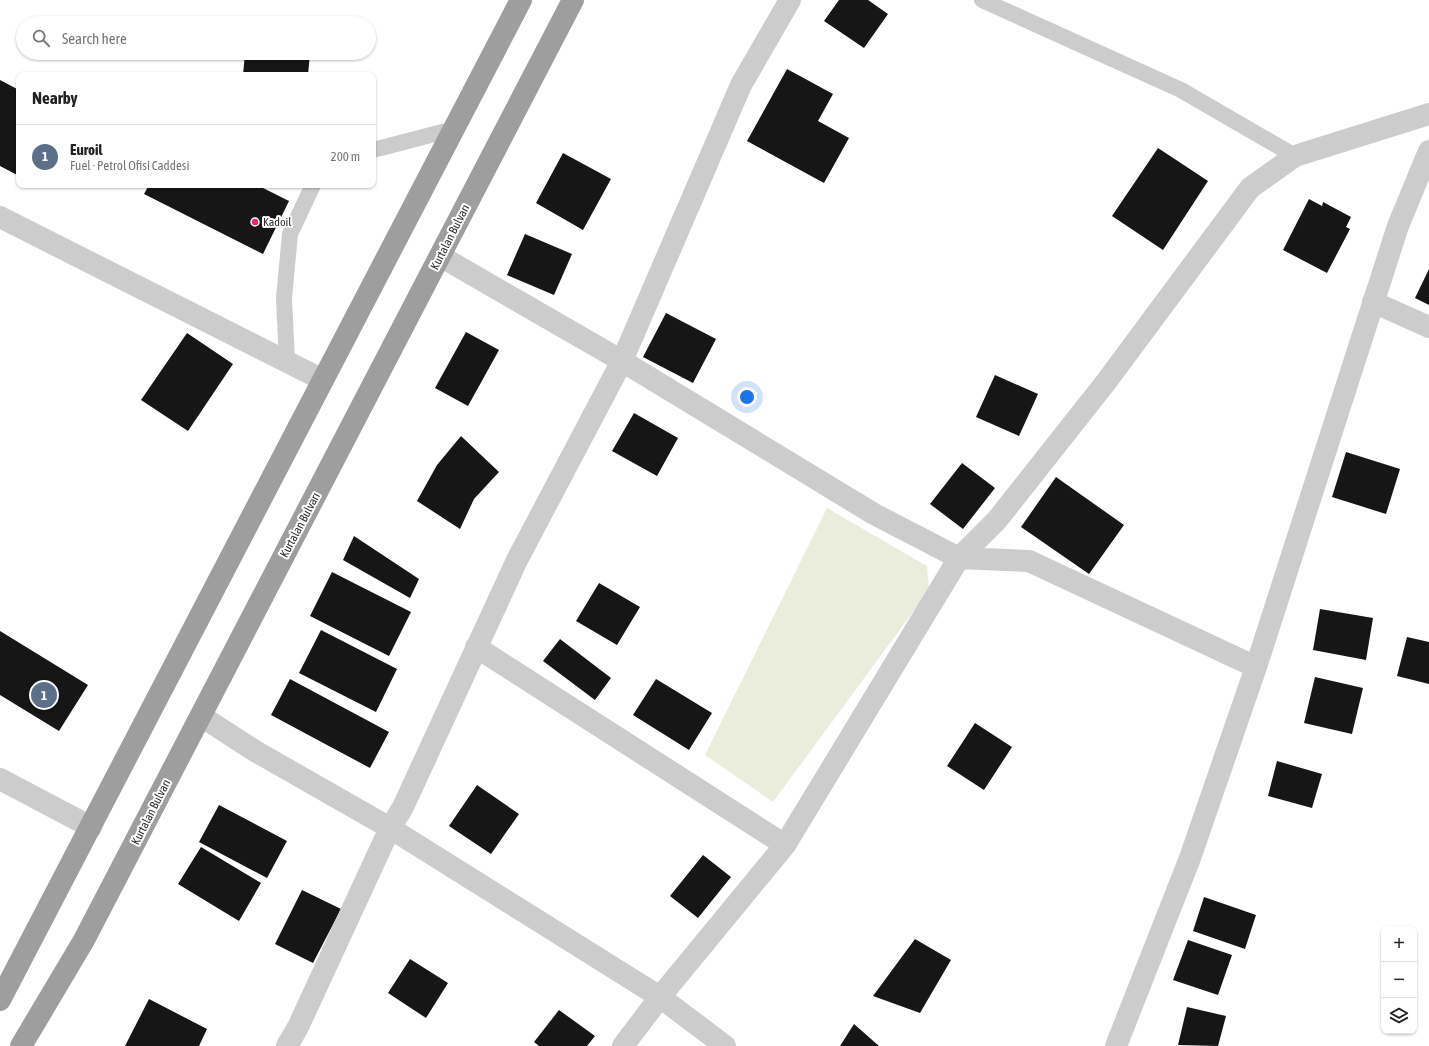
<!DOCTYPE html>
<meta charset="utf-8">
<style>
:root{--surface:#fff;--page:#f2f2f2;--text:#222;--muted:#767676;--line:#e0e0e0;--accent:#d93025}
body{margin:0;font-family:"Asap Condensed",sans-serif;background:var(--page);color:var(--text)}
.controls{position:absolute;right:12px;bottom:12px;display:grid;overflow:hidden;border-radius:8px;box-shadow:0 1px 3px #0004}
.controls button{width:36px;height:36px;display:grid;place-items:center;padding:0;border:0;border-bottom:1px solid var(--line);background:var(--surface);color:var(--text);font:20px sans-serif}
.you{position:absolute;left:747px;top:397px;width:14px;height:14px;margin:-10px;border:3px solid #fff;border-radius:50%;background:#1a73e8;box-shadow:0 0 0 6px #1a73e833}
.badge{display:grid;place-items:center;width:26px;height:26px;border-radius:50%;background:var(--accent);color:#fff;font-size:13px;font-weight:700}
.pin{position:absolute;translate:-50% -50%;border:2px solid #fff;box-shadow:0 1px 4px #0006}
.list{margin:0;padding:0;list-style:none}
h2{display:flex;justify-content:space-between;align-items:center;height:52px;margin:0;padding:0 16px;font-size:17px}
h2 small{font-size:13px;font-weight:400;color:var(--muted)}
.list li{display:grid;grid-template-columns:26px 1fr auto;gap:12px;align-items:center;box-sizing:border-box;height:64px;padding:0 16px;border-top:1px solid var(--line)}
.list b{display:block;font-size:15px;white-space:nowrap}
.list p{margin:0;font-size:13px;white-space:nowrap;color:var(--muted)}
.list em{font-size:13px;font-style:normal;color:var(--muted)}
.icon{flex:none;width:22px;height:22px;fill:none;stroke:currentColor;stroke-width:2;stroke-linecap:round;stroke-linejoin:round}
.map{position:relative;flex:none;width:1429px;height:1046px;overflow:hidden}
.search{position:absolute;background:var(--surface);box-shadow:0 1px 3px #0004;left:16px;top:16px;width:360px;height:44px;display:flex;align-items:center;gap:10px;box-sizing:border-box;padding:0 14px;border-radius:22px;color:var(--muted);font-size:15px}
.panel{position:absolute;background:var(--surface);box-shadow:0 1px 3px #0004;left:16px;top:72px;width:360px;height:116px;border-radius:8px}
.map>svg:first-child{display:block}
.green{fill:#eaeddb}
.building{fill:#161616}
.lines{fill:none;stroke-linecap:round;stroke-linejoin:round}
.service{stroke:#ccc;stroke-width:16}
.minor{stroke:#ccc;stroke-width:22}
.tertiary{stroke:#ccc;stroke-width:22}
.trunk{stroke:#9e9e9e;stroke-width:22}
.poi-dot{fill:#f12576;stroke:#fff;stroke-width:1.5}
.labels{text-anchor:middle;stroke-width:4;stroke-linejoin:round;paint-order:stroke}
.poi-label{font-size:12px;fill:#2f2f2f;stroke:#fff;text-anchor:start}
.street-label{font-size:12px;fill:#2f2f2f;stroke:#fff}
</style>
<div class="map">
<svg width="1429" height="1046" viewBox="0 0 1429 1046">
<rect width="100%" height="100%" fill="#fff"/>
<!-- green -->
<path class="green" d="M827,508L927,566L929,590L773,802L705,755Z"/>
<!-- building -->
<path class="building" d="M839,0H868L888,14L864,48L824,21Z
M245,53H310L308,75H243Z
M787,69L833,94L818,121L849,138L824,183L747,141Z
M0,80L19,90V176L0,166Z
M1158,148L1208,181L1163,250L1112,216Z
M563,153L611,179L583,230L536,203Z
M149,185H257L289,201L263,254L144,194Z
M1309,199L1322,206L1323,202L1351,217L1346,227L1350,229L1327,273L1283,250Z
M525,234L572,254L554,295L507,275Z
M1429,269V305L1415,298Z
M666,313L716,339L693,383L643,357Z
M466,332L499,350L468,406L435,388Z
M187,333L233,364L188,431L141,400Z
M995,375L1038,394L1019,436L976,417Z
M634,413L678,438L657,476L612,451Z
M461,436L499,472L474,499L460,529L417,501L437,465Z
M1346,452L1400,469L1386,514L1332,497Z
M962,463L995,488L963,529L930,504Z
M1056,477L1124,525L1089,574L1021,527Z
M354,536L419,579L410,598L343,560Z
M332,572L411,612L389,656L310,616Z
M599,583L640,607L617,645L576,621Z
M1320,609L1373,618L1366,660L1313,650Z
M321,630L397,669L376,712L299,673Z
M0,631L88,685L59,731L0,695Z
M1407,637L1429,642V684L1397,676Z
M560,639L611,678L595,700L543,661Z
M1315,677L1363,688L1352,734L1304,723Z
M290,679L389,732L370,768L271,715Z
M656,679L712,713L689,750L633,715Z
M975,723L1012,747L984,790L947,766Z
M1277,761L1322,774L1312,808L1268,796Z
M477,785L519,814L491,854L449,826Z
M219,805L287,841L267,878L199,842Z
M201,847L261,883L239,921L178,884Z
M703,855L731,877L698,918L670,896Z
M302,890L341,909L313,963L275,944Z
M1204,897L1256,915L1245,949L1193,931Z
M915,939L951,960L920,1013L873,996Z
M1188,940L1232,955L1218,995L1173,980Z
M410,959L448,983L426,1018L388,993Z
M149,999L207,1029L199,1046H125Z
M1187,1007L1226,1016L1218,1046L1178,1045Z
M559,1010L595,1036L587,1046H539L534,1042Z
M854,1024L879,1046H840Z"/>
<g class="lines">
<!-- service -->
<path class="service" d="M982,0L1181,90L1295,156
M373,150L454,129
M287,362L284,298L290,234L313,185"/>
<!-- minor -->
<path class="minor" d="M0,217L323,380
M440,256L622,361L874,514L959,558L1029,561L1256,667
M1373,302L1429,327
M476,647L785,845
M201,716L255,751L390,828L660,997L725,1046
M287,1046L298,1027L390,828L403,807L517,560L622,361L741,85L790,0
M623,1046L660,997L785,845L959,558L997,520L1106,382L1250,188L1295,156L1429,114
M1116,1046L1190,858L1256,667L1398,226L1429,151"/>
<!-- tertiary -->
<path class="tertiary" d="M0,779L91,827"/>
<!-- trunk -->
<path class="trunk" d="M0,1000L521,0
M21,1046L84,940L573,0"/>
</g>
<!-- markers -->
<circle class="poi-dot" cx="255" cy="222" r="4"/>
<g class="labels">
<!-- poi labels -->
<g class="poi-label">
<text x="263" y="226">Kadoil</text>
</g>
<!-- street labels -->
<g class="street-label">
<text transform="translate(450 237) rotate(-63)" y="4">Kurtalan Bulvarı</text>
<text transform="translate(300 525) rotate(-62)" y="4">Kurtalan Bulvarı</text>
<text transform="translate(151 812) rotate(-63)" y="4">Kurtalan Bulvarı</text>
</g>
</g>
</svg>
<div class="controls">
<button>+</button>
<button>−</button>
<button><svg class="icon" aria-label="layers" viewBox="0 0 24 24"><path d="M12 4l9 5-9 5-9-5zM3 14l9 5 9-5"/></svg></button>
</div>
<div class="you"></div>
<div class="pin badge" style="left:44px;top:695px;background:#5c6f8a">1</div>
<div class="search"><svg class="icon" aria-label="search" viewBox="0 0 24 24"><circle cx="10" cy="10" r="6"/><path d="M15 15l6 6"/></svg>Search here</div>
<section class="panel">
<h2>Nearby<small></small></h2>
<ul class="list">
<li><span class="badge" style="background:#5c6f8a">1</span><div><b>Euroil</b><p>Fuel · Petrol Ofisi Caddesi</p></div><em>200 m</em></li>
</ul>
</section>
</div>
